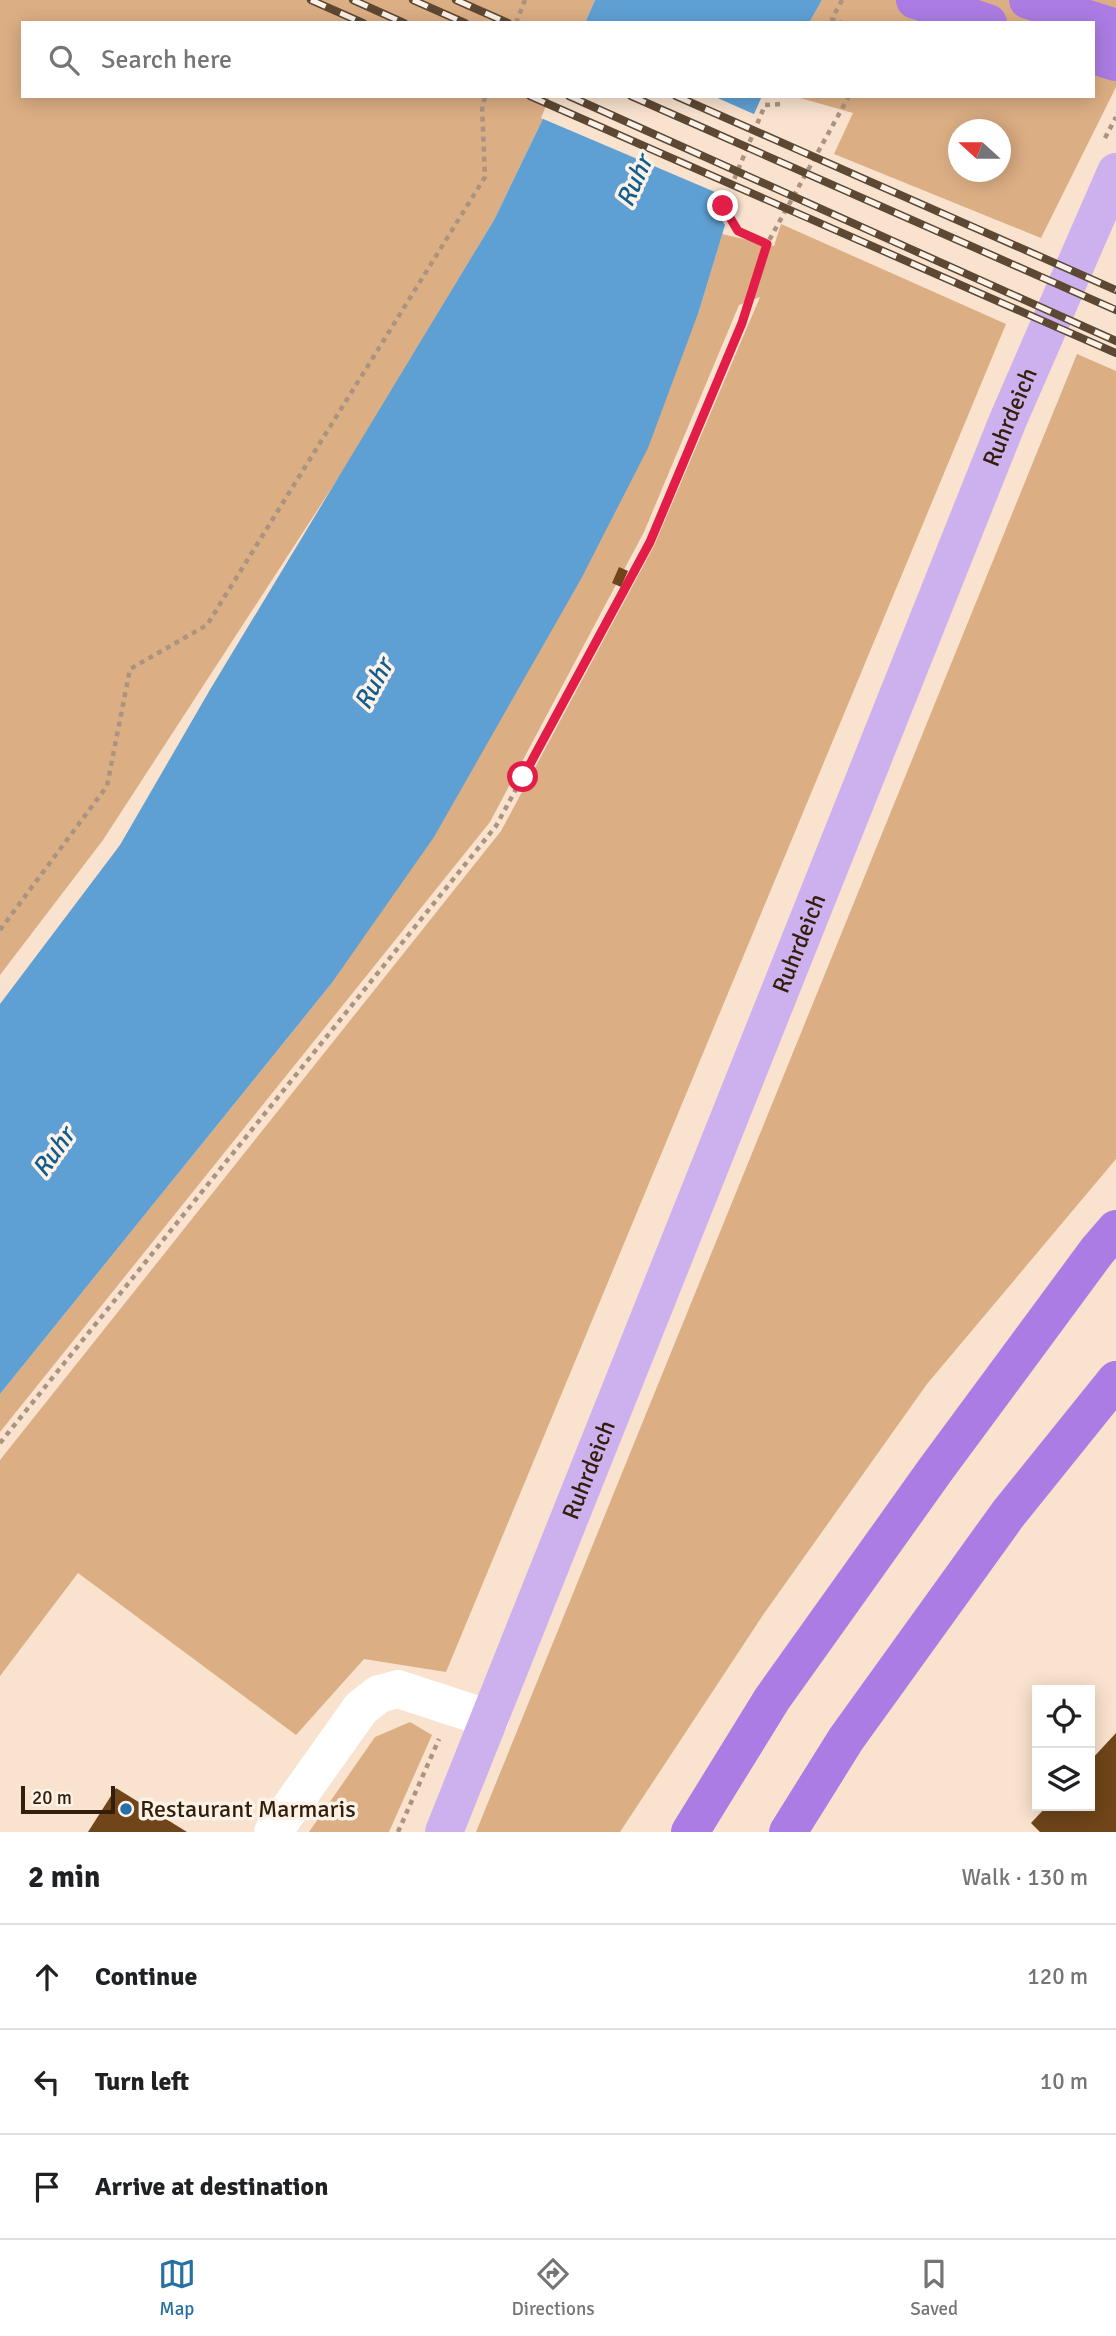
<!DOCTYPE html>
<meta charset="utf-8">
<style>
:root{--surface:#fff;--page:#f6f6f6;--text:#202124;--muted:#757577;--line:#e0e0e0;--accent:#2770a4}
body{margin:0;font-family:Signika,sans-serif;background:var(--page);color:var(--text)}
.controls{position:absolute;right:21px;bottom:21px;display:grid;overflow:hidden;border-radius:0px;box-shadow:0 4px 18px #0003}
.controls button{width:63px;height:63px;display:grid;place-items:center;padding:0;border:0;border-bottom:2px solid var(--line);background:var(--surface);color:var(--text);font:35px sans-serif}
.compass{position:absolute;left:948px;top:119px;width:63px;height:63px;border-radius:50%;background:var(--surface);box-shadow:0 4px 18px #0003;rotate:291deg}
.scale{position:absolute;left:21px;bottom:18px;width:94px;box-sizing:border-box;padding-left:7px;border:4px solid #321e09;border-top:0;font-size:19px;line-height:24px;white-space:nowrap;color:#321e09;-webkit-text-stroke:5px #fdf2e8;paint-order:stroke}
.stop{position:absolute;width:21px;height:21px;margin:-16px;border:5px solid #e11d48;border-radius:50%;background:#fff}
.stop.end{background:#e11d48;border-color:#fff;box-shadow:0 2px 7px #0008}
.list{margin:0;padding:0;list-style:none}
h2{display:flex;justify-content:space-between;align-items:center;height:91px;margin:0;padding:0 28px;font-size:30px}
h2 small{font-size:23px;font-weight:400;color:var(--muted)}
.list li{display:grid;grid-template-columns:46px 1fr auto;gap:21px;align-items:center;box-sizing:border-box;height:105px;padding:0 28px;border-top:2px solid var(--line)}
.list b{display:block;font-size:26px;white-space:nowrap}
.list em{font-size:23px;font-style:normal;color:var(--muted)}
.icon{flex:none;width:38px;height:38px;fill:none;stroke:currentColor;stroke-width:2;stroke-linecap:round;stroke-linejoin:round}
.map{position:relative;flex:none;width:1116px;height:1832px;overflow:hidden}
.search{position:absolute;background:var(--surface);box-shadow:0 4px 18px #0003;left:21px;right:21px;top:21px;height:77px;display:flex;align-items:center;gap:18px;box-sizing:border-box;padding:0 24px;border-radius:0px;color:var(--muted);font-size:26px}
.sheet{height:406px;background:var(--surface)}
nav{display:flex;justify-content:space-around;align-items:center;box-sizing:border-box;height:98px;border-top:2px solid var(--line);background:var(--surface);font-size:19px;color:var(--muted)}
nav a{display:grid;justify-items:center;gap:4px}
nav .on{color:var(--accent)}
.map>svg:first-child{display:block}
.green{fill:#dcae84;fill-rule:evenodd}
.water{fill:#5fa0d4}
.pier{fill:#f9e2ce}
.building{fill:#6f4519}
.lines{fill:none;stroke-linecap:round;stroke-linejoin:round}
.path{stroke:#aa9480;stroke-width:4.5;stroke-dasharray:5 5;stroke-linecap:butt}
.minor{stroke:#fff;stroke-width:38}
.major{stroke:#cdb0ee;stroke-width:38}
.highway{stroke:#ab7ce3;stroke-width:38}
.rail-casing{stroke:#5c4833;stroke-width:8}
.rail{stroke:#fdf2e8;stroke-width:5;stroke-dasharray:16;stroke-linecap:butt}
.route{stroke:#e11d48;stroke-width:9}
.poi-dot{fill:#2770a4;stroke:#fdf2e8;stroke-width:2.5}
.labels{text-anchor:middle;stroke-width:7;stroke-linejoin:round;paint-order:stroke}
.street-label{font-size:24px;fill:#321e09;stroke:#fdf2e8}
.poi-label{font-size:24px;fill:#321e09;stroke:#fdf2e8;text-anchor:start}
.water-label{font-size:26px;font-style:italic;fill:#115d8e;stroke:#fdf2e8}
</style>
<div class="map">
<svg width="1116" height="1832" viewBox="0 0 1116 1832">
<rect width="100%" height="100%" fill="#f9e2ce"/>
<!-- green -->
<path class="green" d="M0,0H595L585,23H23V96H554L494,220L348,463L103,840L0,975Z
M822,0H1116V87L1041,238L834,154L853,113L793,96H1093V23H809ZM958,130H1000V172H958Z
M781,224L1006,324L446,1672L364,1659L296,1735L78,1573L0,1676V1460L501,831L654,546L760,297L739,305L644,532L490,822L0,1432V1394L331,984L699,311L722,234L774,246Z
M1077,354L1116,371V1159L927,1384L763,1615L620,1832H476Z
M410,1722L432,1735L389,1832H309L375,1737Z"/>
<!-- water -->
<path class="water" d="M595,0H822L809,23H585Z
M554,96H762L715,203L716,212L725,225L699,311L648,448L581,579L434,837L331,984L0,1394V1004L120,845L211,688L494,220Z"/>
<!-- pier -->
<path class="pier" d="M550,96H713L756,115L722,195L541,118Z"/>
<!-- building -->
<path class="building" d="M619,567L628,571L621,587L612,583Z
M1116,1733V1832H1040L1031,1823L1047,1806H1090V1761Z
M116,1788L187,1832H88Z"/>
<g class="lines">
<!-- path -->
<path class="path" d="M842,0L832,19L842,23
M516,23L525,0
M1105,138L1116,117
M767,244L739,231L723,206L765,105L782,104
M0,930L107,786L130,669L207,625L485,177L482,105L486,96
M0,1443L496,826L650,542L742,323L767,244L849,96
M398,1832L439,1739"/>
<!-- minor -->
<path class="minor" d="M273,1832L361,1708L379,1694L398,1689L490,1719"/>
<!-- major -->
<path class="major" id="s1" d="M444,1832L1008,420L1116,172"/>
<!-- highway -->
<path class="highway" d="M915,0L988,23
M1028,0L1116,28
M1093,55L1116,62
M690,1832L772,1699L936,1469L1097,1251L1116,1229
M788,1832L846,1739L1008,1514L1116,1380"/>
<defs>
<path id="rail" d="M311,0L363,23
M353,0L404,23
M413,0L465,23
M456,0L508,23
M530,96L1116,353
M569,96L1116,341
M631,96L1116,310
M676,96L1116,290"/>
</defs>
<!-- rail casing -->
<use href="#rail" class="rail-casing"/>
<!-- rail -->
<use href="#rail" class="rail"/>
</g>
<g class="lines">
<!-- route -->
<path class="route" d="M523,777L650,542L742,323L767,244L738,231L723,206"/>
</g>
<!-- markers -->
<circle class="poi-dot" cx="126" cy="1809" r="7"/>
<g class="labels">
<!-- street labels -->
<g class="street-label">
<text dy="8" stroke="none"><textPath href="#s1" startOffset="1524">Ruhrdeich</textPath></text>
<text dy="8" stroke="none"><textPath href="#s1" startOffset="957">Ruhrdeich</textPath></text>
<text dy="8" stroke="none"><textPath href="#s1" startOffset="390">Ruhrdeich</textPath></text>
</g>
<!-- poi labels -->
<g class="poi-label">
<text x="140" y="1817">Restaurant Marmaris</text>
</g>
<!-- water labels -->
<g class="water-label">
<text transform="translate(634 181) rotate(-66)" y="9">Ruhr</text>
<text transform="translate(373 684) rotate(-62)" y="9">Ruhr</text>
<text transform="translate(53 1152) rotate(-55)" y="9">Ruhr</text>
</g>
</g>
</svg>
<div class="controls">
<button><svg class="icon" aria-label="locate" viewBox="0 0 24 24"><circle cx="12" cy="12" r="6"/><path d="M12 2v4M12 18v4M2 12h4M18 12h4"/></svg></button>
<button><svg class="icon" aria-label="layers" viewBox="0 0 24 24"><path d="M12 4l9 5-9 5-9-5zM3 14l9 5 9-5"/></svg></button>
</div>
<svg class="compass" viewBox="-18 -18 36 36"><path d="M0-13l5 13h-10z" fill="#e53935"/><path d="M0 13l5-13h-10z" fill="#757577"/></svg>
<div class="scale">20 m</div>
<div class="stop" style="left:523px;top:777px"></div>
<div class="stop end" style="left:723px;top:206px"></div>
<div class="search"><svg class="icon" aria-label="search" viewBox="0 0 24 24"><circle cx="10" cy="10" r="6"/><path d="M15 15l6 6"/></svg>Search here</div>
</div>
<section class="sheet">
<h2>2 min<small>Walk · 130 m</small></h2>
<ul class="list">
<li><svg class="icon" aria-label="ahead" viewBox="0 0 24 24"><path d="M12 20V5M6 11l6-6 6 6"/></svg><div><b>Continue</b></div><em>120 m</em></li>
<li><svg class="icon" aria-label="left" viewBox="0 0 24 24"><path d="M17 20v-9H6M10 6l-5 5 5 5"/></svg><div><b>Turn left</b></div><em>10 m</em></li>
<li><svg class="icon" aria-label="arrive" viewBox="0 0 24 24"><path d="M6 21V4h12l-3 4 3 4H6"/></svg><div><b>Arrive at destination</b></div></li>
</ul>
</section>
<nav>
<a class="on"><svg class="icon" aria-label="map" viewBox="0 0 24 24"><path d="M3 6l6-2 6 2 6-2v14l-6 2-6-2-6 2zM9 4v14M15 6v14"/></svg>Map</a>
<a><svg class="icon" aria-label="directions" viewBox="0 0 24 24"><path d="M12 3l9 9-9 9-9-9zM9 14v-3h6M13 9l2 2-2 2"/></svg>Directions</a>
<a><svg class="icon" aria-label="saved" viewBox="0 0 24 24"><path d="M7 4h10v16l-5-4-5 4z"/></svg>Saved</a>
</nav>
